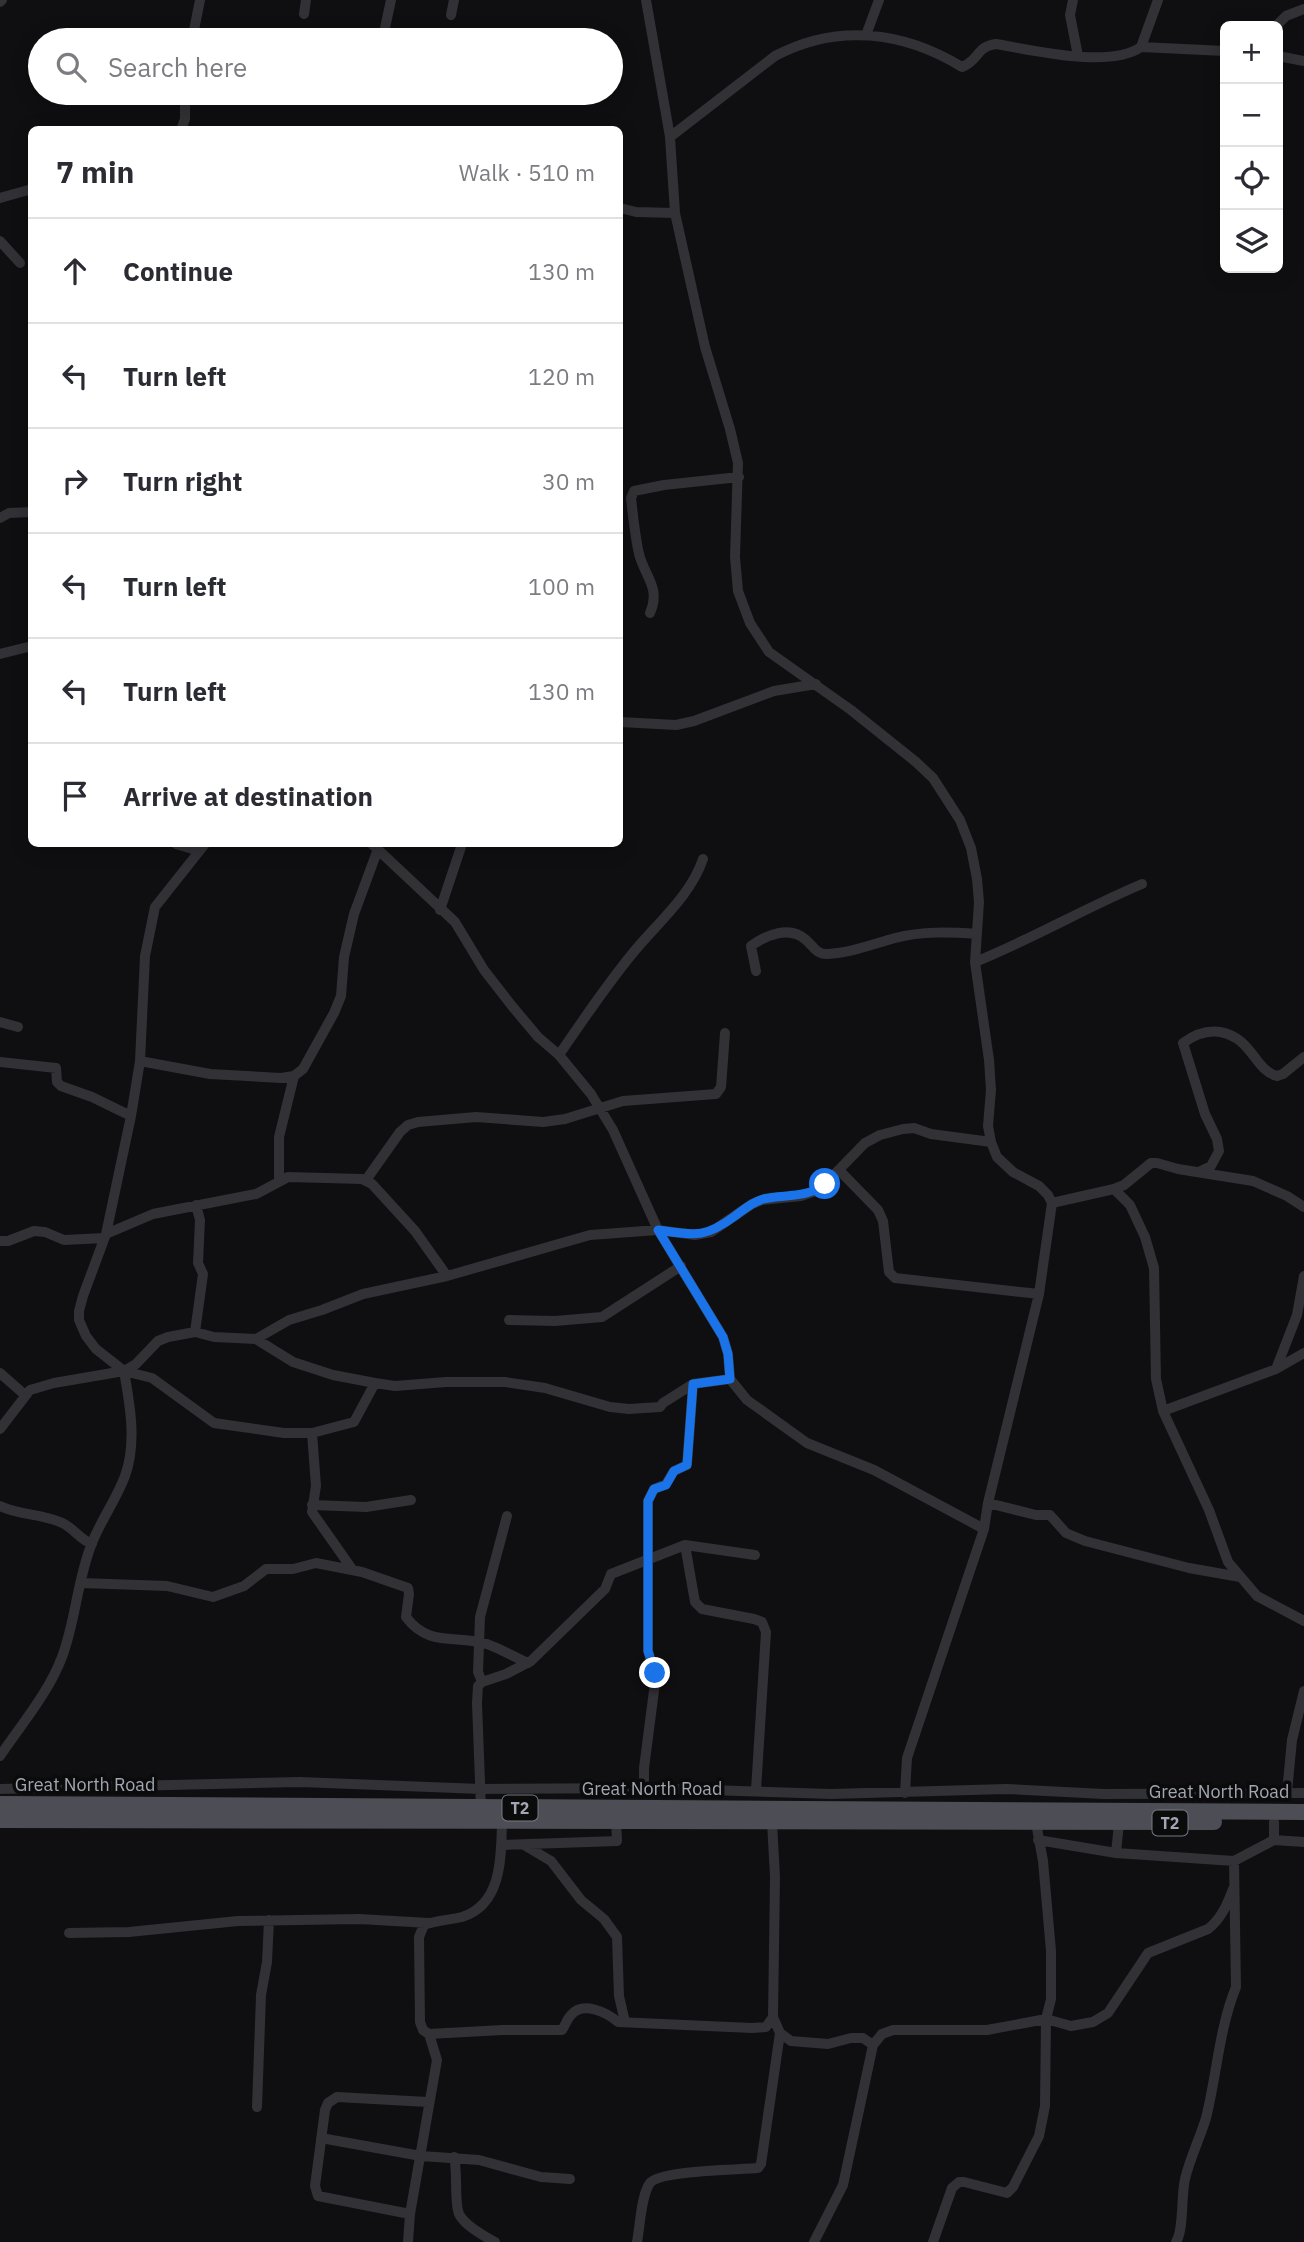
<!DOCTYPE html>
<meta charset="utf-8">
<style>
:root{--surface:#fff;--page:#f2f2f3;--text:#2b2b33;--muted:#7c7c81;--line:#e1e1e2}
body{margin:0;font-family:"IBM Plex Sans",sans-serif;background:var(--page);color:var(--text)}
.controls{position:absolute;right:21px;top:21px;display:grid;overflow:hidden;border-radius:10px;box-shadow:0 4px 18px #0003}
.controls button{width:63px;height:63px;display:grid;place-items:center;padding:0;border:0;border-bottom:2px solid var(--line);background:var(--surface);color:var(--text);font:35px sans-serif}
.stop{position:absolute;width:21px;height:21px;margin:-16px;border:5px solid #1a73e8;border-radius:50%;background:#fff}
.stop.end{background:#1a73e8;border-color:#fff;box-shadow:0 2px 7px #0008}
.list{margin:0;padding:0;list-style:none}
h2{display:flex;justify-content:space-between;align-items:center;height:91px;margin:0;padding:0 28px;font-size:30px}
h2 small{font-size:23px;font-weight:400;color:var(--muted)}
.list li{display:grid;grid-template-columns:46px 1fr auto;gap:21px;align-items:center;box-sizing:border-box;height:105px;padding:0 28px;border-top:2px solid var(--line)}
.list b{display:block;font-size:26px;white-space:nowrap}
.list em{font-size:23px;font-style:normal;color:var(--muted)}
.icon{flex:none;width:38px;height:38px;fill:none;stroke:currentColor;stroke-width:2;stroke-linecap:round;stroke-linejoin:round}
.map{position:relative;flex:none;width:1304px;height:2242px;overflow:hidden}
.search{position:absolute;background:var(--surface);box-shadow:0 4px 18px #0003;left:28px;top:28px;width:595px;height:77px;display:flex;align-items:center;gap:18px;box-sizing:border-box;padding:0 24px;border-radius:38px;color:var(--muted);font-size:26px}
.panel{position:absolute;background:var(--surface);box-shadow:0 4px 18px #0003;left:28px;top:126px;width:595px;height:721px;border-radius:10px}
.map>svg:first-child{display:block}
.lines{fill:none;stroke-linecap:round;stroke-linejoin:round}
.street{stroke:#313136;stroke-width:10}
.primary{stroke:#4d4e55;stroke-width:16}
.route{stroke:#1a73e8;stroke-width:9}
.labels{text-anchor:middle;stroke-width:7;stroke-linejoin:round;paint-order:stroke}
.shield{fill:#0b0b0c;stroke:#747880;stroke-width:2}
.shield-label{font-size:16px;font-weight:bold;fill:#a1a6b2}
.street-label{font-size:18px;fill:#a1a6b2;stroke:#0b0b0c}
</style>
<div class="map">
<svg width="1304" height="2242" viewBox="0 0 1304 2242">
<rect width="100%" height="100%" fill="#0f0f11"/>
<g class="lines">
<!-- street -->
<path class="street" d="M646,0L670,137L675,213L705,347L730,429L738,463L735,557L738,591L750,623L769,652L851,710L916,762L933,778L960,820L971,848L977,879L979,902L975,962L989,1060L991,1090L988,1126L991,1142L997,1157L1013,1172L1039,1186L1048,1195L1052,1203L1039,1294L988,1503L984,1529L907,1758L905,1793
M1073,0L1070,15L1078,56
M0,2L2,0
M304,14L306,0
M451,15L454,0
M1276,26L1286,16L1304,9
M385,28L391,0
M866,35L879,0
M192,40L200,0
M1141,47L1158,0
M1278,56L1304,61
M181,130L185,119V93
M670,137L775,56C837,23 903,31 962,67C980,60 975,47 996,44C1033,50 1110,69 1141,47L1225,51
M0,198L32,189
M620,208L636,212L675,213
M0,241L20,263
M0,518L9,513L32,512
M650,613C661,588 645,577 639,554C635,536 633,516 631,498L634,491L664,485L739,477
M0,654L32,646
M620,722L676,725L694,721L774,691L816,684
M176,844L199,851
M372,844L455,922L484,970L512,1006L538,1037L559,1055L591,1094L613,1130L658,1230L723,1337L728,1354L730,1379L747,1400L807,1443L874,1470L984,1529
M440,910L462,844
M975,962C1032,939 1085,908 1142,884
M756,971L751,946C766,935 790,925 806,940C813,946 816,954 827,954C851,953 873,944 895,938C922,931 950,932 977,934
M0,1022L18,1027
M559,1055C582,1021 606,986 632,954C657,923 690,897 703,859
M140,1061L210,1074L281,1078L294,1076L303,1069L334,1013L341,996L344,957L354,914L378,849
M0,1062L56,1068L57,1082L61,1086L92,1097L131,1116
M839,1170L878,1210L883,1221L889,1272L895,1278L1039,1294
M1199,1172L1211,1166L1219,1151L1217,1139L1205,1114L1183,1043C1194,1035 1206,1030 1220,1032C1253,1038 1254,1070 1277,1076L1283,1074L1304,1057
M366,1180L400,1132L408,1125L418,1122L476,1117L543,1122L565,1119L623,1101L716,1094L721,1087L725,1033
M279,1181V1137L294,1076
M1114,1189L1130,1205L1145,1237L1154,1268L1156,1379L1163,1411L1209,1510L1228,1562L1257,1596L1304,1621
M1052,1203L1114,1189L1124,1185L1151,1163H1157L1178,1169L1253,1181L1287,1196L1304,1207
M106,1234L153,1214L256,1194L288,1177L362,1179L372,1184L415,1231L447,1276
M0,1241H8L34,1231L45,1232L64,1240L104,1238
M509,1320L555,1321L602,1317L681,1266
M195,1332L203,1274L198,1263L200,1220L196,1205
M256,1339L293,1362L333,1375L375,1383L395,1386L446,1382H505L545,1388L610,1407L629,1409L660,1407L663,1403L693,1384L730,1379
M1276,1369L1297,1315L1304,1276
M124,1371L152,1378L214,1423L284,1433H312L354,1422L375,1383
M0,1373L25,1395
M1163,1411L1276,1369L1304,1353
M0,1429L30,1390L54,1383L124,1371L136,1364L158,1341L168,1337L195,1332L214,1337L256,1339L289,1320L322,1310L363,1294L447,1276L590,1235L658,1230L695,1235L711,1232L752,1204L762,1200L801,1196L816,1191L825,1184L865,1143L880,1135L903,1129L914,1128L931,1134L991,1142
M312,1433L316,1486L312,1512L352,1569
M988,1503L1036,1515H1050L1066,1533L1085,1541L1189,1568L1240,1577
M312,1505L366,1507L411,1500
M0,1506C19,1515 41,1514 60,1522C72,1526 79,1539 92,1544
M685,1545L755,1555
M81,1583L167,1586L213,1597L244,1586L266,1569H293L316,1563L362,1572L408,1588L409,1594L406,1617C429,1648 457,1634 487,1644C501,1649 514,1657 528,1663
M482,1682L506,1674L531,1661L605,1589L611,1574L685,1545L695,1602L702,1609L754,1619L762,1622L766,1632L756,1790
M0,1756C21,1725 49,1692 62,1657C76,1620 77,1580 92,1543C101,1520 116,1500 125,1476C137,1443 130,1405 124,1371L96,1349L86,1336L79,1320V1311L83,1296L106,1234L131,1116L140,1061L145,956L155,907L205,844
M644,1788V1768L655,1683V1673L648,1651V1501L654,1489L666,1484L674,1471L687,1465L693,1384
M0,1789L300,1782L481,1789L644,1788L831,1794L1006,1789L1104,1794L1304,1793
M1287,1792L1292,1740L1304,1691
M481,1808L477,1703L478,1686L482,1682L478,1672L480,1617L507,1516
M1274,1822V1840L1304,1842
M1038,1840L1116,1853L1234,1861L1274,1840
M501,1845L617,1841L616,1820
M524,1845L551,1861L581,1900L604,1919L617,1937L619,1996L625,2022
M1116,1853L1119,1823
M69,1933L129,1932L238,1921L359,1919L429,1923
M780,2033L791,2041L828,2044L851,2038H863L873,2045
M429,2034L503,2030H562C565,2026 567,2019 571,2015C583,2001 606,2012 618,2022L752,2028L766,2027L773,2017
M257,2107L261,1995L267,1962L269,1920
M321,2138L421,2156L479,2160L541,2177L570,2179
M454,2157C458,2173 454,2202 459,2214C465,2226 484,2236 495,2242
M410,2214L318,2196L315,2186L325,2110L328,2103L337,2097L428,2102
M408,2242L410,2214L437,2060L429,2034L423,2030L420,2022L419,1937L424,1925C436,1920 450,1920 462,1917C503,1904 501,1855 502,1821
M637,2242C640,2227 641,2195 650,2183C660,2170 738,2170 758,2168L761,2164L780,2033L773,2017L775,1877L772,1822
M814,2242L843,2185L873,2045L882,2034L893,2030H987L1046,2019L1071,2026L1093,2022L1108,2013L1148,1953L1208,1929C1221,1919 1227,1905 1233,1889
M933,2242L952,2188L959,2182H964L1007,2193L1013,2187L1039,2136L1045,2106L1046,2019L1051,1999V1951L1043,1861L1036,1823
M1176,2242C1184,2231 1181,2195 1185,2179C1190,2158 1200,2138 1206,2118C1217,2074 1219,2029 1236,1987L1234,1861"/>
<!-- primary -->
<path class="primary" d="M0,1804L1304,1812
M0,1820L1214,1822"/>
</g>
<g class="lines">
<!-- route -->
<path class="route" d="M655,1673L648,1651V1501L654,1489L666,1485L674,1471L687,1465L693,1384L730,1379L728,1354L723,1337L658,1230C694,1235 704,1239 735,1216C743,1210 752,1202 763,1199C785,1194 805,1199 825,1184"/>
</g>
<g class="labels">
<!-- shield labels -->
<g class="shield">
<rect x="502.5" y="1795.5" width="35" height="25" rx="5"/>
<rect x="1152.5" y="1810.5" width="35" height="25" rx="5"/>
</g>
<g class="shield-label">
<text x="520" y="1814">T2</text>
<text x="1170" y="1829">T2</text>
</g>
<!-- street labels -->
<g class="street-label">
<text x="85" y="1791">Great North Road</text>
<text x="652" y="1795">Great North Road</text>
<text x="1219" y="1798">Great North Road</text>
</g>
</g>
</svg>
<div class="controls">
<button>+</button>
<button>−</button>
<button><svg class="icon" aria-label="locate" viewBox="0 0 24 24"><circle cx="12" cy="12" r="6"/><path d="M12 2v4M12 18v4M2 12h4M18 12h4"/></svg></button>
<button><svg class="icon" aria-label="layers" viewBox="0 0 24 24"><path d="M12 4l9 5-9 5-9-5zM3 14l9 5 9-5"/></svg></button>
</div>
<div class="stop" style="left:825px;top:1184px"></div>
<div class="stop end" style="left:655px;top:1673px"></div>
<div class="search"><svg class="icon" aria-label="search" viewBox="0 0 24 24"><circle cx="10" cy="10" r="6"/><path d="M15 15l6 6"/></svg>Search here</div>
<section class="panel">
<h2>7 min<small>Walk · 510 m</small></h2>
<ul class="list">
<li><svg class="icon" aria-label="ahead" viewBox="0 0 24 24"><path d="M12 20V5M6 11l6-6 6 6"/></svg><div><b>Continue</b></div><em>130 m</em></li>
<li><svg class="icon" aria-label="left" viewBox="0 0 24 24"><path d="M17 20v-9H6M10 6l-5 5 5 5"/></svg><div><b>Turn left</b></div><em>120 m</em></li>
<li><svg class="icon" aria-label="right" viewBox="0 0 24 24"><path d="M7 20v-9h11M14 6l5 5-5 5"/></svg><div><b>Turn right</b></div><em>30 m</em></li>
<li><svg class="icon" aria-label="left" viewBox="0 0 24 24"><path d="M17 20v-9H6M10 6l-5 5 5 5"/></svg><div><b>Turn left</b></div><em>100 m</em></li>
<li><svg class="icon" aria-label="left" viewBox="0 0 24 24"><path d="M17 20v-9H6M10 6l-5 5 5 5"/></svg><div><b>Turn left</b></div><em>130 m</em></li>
<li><svg class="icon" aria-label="arrive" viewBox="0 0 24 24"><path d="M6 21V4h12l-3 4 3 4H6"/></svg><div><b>Arrive at destination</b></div></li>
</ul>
</section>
</div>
